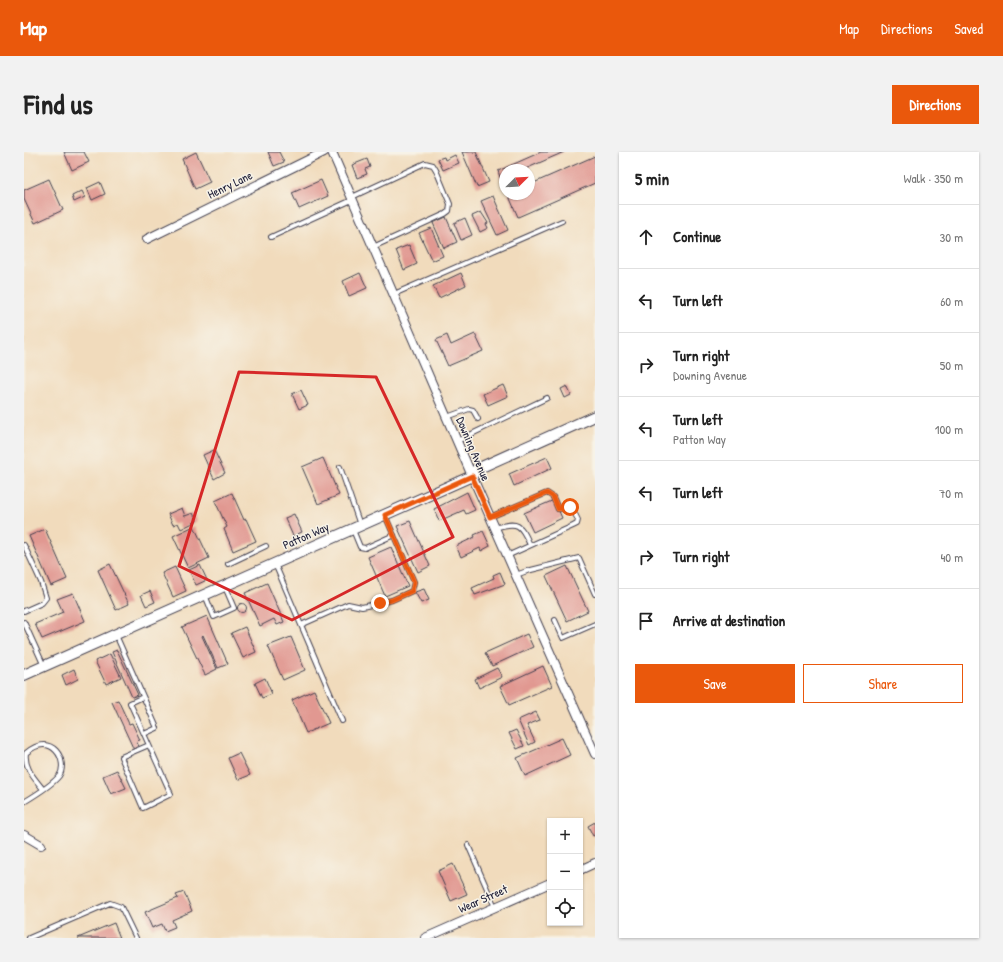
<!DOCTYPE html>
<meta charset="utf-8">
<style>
:root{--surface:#fff;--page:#f2f2f2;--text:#222;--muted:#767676;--line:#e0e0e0;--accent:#ea580c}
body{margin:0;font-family:"Patrick Hand",sans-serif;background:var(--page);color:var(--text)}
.controls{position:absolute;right:12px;bottom:12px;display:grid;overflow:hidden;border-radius:0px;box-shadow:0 1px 3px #0004}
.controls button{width:36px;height:36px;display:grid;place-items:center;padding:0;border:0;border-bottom:1px solid var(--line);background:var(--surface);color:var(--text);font:20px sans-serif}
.compass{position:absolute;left:475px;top:12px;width:36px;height:36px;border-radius:50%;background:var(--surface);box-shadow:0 1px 3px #0004;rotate:66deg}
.stop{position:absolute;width:12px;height:12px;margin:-9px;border:3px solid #ea580c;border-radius:50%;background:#fff}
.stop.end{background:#ea580c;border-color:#fff;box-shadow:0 1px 4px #0008}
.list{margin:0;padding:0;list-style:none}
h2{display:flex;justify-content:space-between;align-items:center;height:52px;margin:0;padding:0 16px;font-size:17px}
h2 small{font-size:13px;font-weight:400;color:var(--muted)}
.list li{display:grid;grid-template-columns:26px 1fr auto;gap:12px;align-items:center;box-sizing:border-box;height:64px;padding:0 16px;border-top:1px solid var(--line)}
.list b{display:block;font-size:15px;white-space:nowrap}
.list p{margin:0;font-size:13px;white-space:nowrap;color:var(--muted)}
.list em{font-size:13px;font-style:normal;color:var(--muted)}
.actions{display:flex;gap:8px;padding:12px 16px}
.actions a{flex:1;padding:9px 0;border:1px solid var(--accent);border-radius:0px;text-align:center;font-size:14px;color:var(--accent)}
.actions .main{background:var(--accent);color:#fff}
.icon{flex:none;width:22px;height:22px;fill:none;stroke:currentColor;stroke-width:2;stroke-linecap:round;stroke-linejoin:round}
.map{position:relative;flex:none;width:571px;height:786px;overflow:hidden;border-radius:0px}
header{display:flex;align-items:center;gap:24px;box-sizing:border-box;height:56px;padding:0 20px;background:var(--accent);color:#fff}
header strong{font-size:19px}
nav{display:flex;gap:22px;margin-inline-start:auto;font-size:14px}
.intro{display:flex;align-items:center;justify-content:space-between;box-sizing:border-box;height:96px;padding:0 24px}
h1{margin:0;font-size:28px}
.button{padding:10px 18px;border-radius:0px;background:var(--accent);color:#fff;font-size:14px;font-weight:700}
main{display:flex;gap:24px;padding:0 24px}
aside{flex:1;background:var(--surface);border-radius:0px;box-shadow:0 1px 3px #0004}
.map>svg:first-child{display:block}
.building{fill:#e19891}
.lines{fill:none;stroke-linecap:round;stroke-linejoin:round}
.service-casing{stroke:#413e4e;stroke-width:6}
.minor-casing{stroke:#413e4e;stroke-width:10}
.tertiary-casing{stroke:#413e4e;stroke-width:12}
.service{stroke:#fff;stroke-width:4}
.minor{stroke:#fff;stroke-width:8}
.tertiary{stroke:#fff;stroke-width:10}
.route{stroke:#ea580c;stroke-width:5}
.marked{fill:none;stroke:#d62828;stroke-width:3;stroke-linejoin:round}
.labels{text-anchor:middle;stroke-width:3;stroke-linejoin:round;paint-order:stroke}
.street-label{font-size:12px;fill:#22223b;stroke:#f7f3e8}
</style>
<header>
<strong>Map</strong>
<nav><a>Map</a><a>Directions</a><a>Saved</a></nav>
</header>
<div class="intro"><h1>Find us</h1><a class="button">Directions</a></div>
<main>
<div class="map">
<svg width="571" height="786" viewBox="0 0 571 786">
<rect width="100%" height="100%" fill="#f7f3e8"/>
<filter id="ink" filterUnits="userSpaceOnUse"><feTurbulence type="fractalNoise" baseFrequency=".025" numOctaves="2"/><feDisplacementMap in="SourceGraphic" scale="8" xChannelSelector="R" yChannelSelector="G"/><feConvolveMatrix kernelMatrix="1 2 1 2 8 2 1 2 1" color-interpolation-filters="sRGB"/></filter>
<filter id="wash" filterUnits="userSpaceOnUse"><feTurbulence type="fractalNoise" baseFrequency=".012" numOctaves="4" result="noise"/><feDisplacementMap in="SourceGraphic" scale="16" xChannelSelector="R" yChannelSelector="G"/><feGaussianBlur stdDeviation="0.9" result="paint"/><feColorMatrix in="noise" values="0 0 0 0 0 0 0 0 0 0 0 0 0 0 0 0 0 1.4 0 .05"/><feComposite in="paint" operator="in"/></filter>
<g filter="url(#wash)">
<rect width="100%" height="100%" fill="#f1dbbc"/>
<g id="blocks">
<!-- building -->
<path class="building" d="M40,0H60L65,10L48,18Z
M172,0L186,30L171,37L158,7Z
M244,0H255L260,10L250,14Z
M438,0H452L465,30L453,35Z
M517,0H540L499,18H481V26L477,28L474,19Z
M431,3L435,11L419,18L414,7L420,5L421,8Z
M571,4V31L494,65L484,42H505V33Z
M343,7L346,15L341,17L343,22L333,26L328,13Z
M25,27L39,58L11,71L0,47V38Z
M297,28L304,44L275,57L268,41Z
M76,30L81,42L68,48L63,36Z
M58,39L61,45L50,50L48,44Z
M469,44L484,78L473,83L457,49Z
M457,60L464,71L462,72L464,76L456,80L448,64Z
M422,65L433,90L420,96L409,71Z
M441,66L448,83L437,88L430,71Z
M407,76L419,104L408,109L395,81Z
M385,93L393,112L380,118L372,98Z
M336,121L343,136L325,144L319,129Z
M437,121L442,133L415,146L409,134Z
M451,182L459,199L424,214L412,188L423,183L427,193Z
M479,233L484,244L464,253L459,242Z
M543,234L547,243L541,246L537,237Z
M277,238L284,253L275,257L268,242Z
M190,298L201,321L190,327L179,303Z
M523,305L528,316L490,334L485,322Z
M299,306L315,343L294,352L278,315Z
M443,340L451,358L442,362L440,358L415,369L410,357Z
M208,341L220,368L222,367L232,389L209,399L200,377L203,375L191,349Z
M530,348L538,366L509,380L500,361Z
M158,356L161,364L169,361L173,369L157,377L154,371L149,373L144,362Z
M270,362L278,380L269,384L261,366Z
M386,369L406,414L394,420L373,374Z
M170,374L185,406L164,416L149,384Z
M21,377L43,427L27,434L5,384Z
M459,379L466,394L457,399L456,396L437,405L432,394L451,385L450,383Z
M367,395L384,434L361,444L344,405Z
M86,412L105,452L92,458L74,418Z
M176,413L183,428L172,433L165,418Z
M543,414L564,459L543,469L522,424Z
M151,415L162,439L149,445L138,421Z
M476,420L481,432L451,443L448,436L470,426L469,423Z
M243,431L260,470L253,473L250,467L236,474L221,441Z
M400,437L405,448L397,451L391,440Z
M126,439L131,450L122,454L117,443Z
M49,441L61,469L18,487L11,472L39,460L33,447Z
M213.5 456a4.5 4.5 0 1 1 9 0a4.5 4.5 0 1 1-9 0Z
M183,464L204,512L194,516L179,483L178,484L193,517L181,523L158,475Z
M221,475L232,500L219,506L207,481Z
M503,482L509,495L468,514L461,501Z
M267,485L281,518L259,528L244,494Z
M93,498L114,543L108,545L88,500Z
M86,502L97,525L82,532L71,509Z
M519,514L528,534L485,553L476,534Z
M473,516L478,525L455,536L451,527Z
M50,517L54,527L42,533L38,523Z
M241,526L248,542L238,546L231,531Z
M290,538L305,571L282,581L268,548Z
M94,548L105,572L108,571L116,588L112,589L116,596L110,598L88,550Z
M512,560L516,568L503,573L511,590L505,593L494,568Z
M492,578L500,594L493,597L485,581Z
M538,586L546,603L501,624L493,606Z
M215,601L226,623L214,628L204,606Z
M93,618L102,636L87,642L79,624Z
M571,670V683L569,684L564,674Z
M429,712L443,742L427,749L414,719Z
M160,740L168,759L148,768L151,775L141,779L138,772L128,776L121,760L154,746L152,743Z
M90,771L96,786H54Z"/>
</g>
</g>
<g filter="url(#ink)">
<use href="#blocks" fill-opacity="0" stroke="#413e4e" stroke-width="1"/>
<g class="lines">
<defs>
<path id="service" d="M328,45L401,11L409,13L412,18L426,52L425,59L421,62L349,95
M247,85L328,48
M370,142L538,69
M423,265L445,257L449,258L454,267
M433,289L523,246
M316,315L336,373
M466,365L523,341L529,345L534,357L548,356L554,368L553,372L549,374L483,404
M471,376C494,369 497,372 506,393
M329,378L336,395L341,396L370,383
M0,393L17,430L22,446L18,451L0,459
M204,412L242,394
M251,412L318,569
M492,423L503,419L555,406L571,442
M181,443L190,465L210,456L201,435
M531,468L539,486L571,472
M0,470L20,514
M277,473L324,452L338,455L356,451L368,448L388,439L390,430L361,363
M92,483L133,576L120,582L147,642L119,656L97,605L125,593
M119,545L106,551L120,582
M0,650C10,644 28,633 35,624C45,610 28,578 2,601C0,616 10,626 19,637
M444,693L471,755
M5,786L86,751L97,755L112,786"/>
<path id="minor" d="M308,0L448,324L571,602
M123,87L300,0
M0,683L17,693
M556,718L571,711
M401,786L526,731"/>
<path id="tertiary" d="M0,523L448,324L453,317L571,264"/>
</defs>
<!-- service casing -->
<use href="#service" class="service-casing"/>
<!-- minor casing -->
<use href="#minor" class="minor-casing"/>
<!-- tertiary casing -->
<use href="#tertiary" class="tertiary-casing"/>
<!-- service -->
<use href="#service" class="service"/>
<!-- minor -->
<use href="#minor" class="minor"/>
<!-- tertiary -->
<use href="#tertiary" class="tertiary"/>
</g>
</g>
<g class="lines" filter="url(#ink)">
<!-- route -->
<path class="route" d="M356,451L368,448L388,439L390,430L361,363L448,324L466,365L523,341L529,345L534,357L546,355"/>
</g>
<!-- marked area -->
<path class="marked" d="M215,220L352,225L429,385L268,468L155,414Z"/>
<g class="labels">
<!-- street labels -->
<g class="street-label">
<text transform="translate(206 33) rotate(-26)" y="4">Henry Lane</text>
<text transform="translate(449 297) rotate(67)" y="4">Downing Avenue</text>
<text transform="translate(282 384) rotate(-24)" y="4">Patton Way</text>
<text transform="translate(459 747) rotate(-24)" y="4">Wear Street</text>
</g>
</g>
</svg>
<div class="controls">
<button>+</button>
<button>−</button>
<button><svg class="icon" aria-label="locate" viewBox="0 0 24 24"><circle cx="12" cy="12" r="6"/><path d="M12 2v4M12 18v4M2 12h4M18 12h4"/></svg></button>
</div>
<svg class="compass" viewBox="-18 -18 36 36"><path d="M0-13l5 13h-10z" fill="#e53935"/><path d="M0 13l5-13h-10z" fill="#767676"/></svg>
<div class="stop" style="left:546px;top:355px"></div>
<div class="stop end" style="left:356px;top:451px"></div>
</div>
<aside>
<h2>5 min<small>Walk · 350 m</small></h2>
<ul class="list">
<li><svg class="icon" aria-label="ahead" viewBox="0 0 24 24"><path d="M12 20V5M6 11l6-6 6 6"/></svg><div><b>Continue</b></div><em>30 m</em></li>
<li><svg class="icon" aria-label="left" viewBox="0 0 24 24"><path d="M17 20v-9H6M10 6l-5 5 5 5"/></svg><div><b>Turn left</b></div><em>60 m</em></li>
<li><svg class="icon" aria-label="right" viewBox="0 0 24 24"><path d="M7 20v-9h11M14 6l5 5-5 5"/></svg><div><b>Turn right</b><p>Downing Avenue</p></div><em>50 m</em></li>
<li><svg class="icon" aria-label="left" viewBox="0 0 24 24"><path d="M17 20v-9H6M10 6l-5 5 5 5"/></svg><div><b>Turn left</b><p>Patton Way</p></div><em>100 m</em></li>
<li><svg class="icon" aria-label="left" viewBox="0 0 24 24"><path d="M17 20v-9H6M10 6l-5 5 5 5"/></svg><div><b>Turn left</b></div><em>70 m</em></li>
<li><svg class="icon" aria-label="right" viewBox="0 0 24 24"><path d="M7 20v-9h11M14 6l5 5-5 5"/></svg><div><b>Turn right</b></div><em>40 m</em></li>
<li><svg class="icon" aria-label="arrive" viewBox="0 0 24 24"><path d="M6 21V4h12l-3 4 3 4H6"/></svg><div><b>Arrive at destination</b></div></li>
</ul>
<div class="actions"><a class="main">Save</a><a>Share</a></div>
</aside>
</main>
